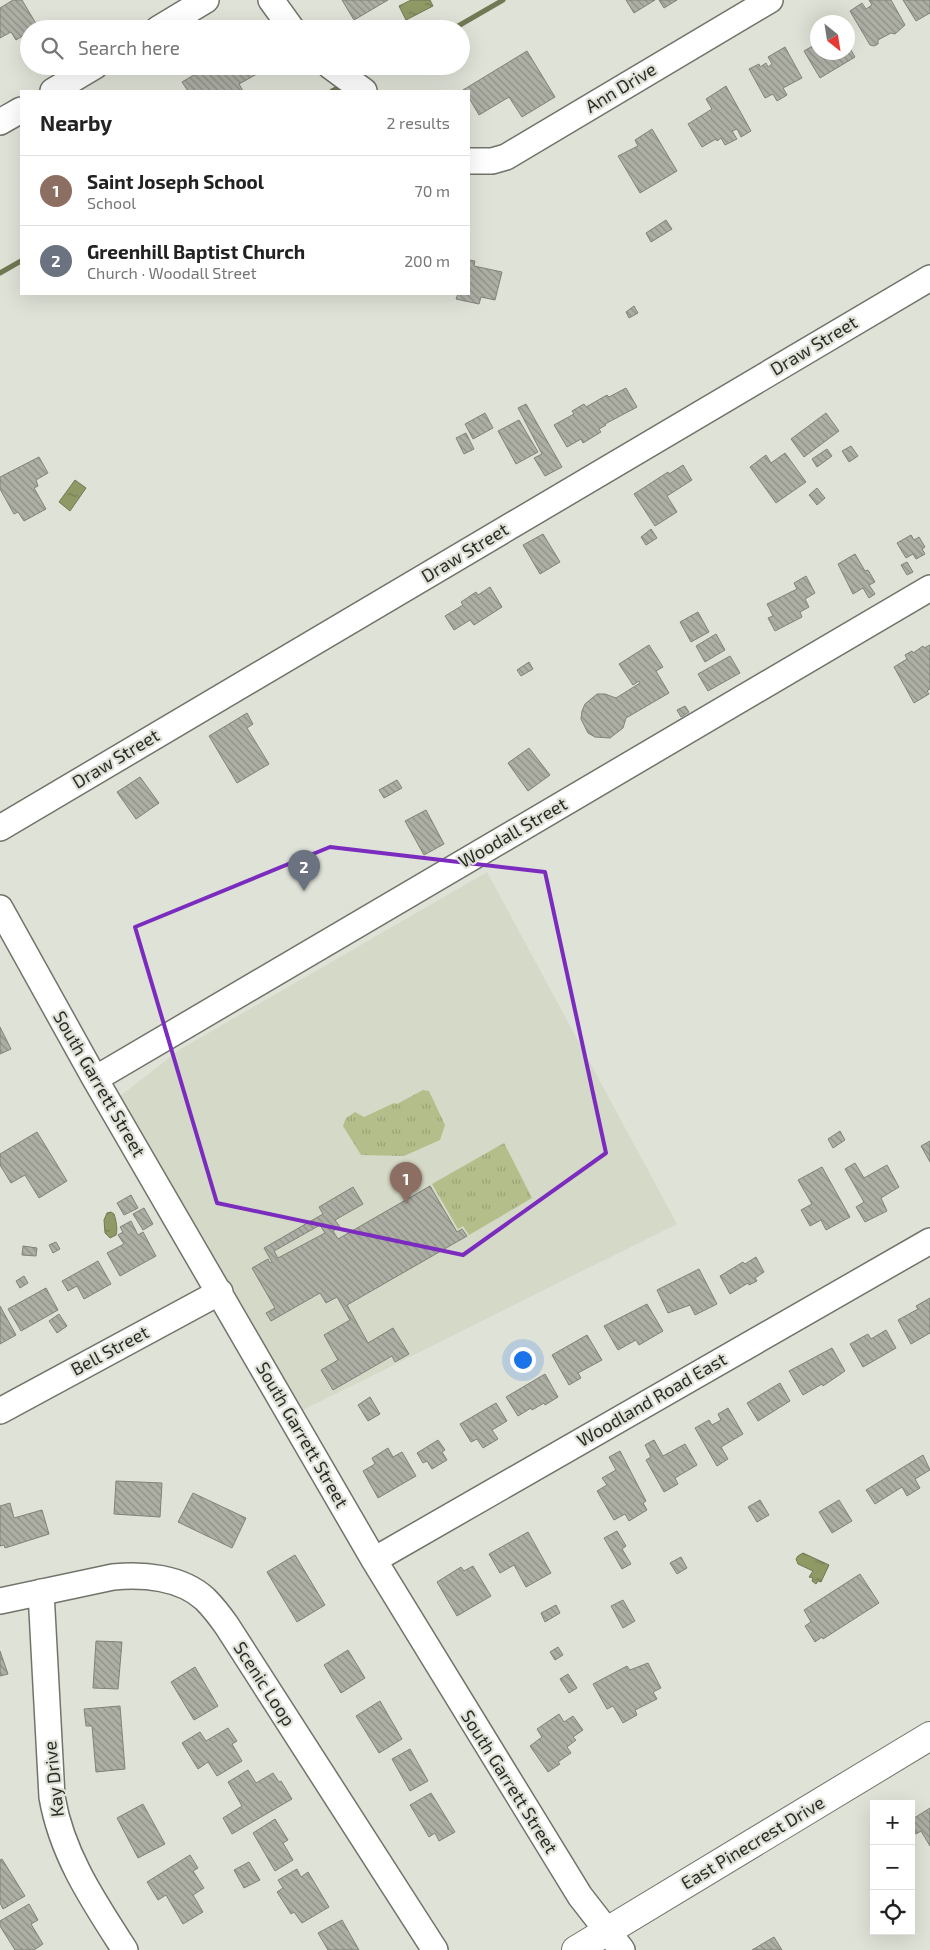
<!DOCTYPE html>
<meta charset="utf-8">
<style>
:root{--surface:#fff;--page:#f6f6f6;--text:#222;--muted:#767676;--line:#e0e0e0;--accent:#d93025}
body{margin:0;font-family:"Exo 2",sans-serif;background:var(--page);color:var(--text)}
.controls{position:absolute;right:15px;bottom:15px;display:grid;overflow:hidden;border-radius:0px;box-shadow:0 5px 20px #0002}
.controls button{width:45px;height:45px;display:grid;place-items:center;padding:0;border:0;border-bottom:1px solid var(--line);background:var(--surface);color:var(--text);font:25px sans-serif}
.compass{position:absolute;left:810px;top:15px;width:45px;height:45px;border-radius:50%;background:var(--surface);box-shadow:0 5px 20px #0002;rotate:150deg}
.you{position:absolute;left:522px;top:1359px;width:18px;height:18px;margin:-12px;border:4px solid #fff;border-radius:50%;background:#1a73e8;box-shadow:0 0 0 8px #1a73e833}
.badge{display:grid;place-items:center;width:32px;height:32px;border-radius:50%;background:var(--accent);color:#fff;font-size:16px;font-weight:700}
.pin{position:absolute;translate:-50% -41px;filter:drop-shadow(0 1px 2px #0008)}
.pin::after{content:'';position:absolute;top:26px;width:18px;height:15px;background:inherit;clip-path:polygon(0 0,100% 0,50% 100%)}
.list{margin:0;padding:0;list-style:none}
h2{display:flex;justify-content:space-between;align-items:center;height:65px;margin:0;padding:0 20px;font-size:21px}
h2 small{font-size:16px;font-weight:400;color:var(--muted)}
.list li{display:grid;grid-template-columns:32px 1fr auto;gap:15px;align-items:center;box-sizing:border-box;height:70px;padding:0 20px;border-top:1px solid var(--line)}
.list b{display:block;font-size:19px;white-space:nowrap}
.list p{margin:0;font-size:16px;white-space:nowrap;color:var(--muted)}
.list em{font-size:16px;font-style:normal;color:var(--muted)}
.icon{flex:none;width:28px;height:28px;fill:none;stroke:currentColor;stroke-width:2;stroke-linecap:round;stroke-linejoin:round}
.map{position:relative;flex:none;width:930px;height:1950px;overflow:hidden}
.search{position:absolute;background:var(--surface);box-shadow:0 5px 20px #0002;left:20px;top:20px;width:450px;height:55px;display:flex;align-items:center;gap:12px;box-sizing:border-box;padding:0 18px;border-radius:28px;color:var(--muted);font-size:19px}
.panel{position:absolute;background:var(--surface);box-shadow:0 5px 20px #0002;left:20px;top:90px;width:450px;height:205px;border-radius:0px}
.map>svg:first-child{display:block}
.built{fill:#d5d9c7}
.grass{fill:url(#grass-tufts)}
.water{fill:url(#water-ripples);stroke:#717853}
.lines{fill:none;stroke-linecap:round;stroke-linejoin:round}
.stream{stroke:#717853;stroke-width:5}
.building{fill:url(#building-back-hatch);stroke:#808379;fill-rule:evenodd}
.minor-casing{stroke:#71746a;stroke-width:28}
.major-casing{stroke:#71746a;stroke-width:30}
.minor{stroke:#fff;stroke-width:25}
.major{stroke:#fff;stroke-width:28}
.marked{fill:none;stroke:#7b2cbf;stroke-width:4;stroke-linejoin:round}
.labels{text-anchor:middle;stroke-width:4.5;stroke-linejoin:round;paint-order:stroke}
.street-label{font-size:18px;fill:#2b2c28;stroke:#dfe2d7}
</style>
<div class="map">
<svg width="930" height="1950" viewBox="0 0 930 1950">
<defs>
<pattern id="grass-tufts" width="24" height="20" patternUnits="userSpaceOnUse" patternTransform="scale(1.25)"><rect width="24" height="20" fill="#b3be8a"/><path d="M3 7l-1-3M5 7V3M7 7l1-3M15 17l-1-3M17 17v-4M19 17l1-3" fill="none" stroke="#9aa377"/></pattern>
<pattern id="water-ripples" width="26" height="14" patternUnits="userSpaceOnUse" patternTransform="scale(1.25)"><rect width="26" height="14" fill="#8f9965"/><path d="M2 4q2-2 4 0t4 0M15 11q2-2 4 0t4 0" fill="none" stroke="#757d53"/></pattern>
<pattern id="building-back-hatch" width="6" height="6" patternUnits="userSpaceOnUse" patternTransform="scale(1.25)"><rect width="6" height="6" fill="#adafa5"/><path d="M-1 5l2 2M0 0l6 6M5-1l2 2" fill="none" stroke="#8d8f86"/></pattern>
</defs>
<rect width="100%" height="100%" fill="#dfe2d7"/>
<!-- built -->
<path class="built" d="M487,872L677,1224L303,1410L119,1097L179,1050Z"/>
<!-- grass -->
<path class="grass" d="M423,1090L429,1091L445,1125L440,1140L404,1156L361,1155L343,1126L346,1118L355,1112L364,1117L394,1103L397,1104Z
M504,1143L532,1198L469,1235L463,1226L458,1229L432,1184Z"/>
<!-- water -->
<path class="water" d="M411,0H430L433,6L406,20L399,6Z
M75,480L86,488L70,511L59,502Z
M111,1212L114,1214C116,1220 118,1229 116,1235L110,1238L105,1233L104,1220L107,1213Z
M803,1553L829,1565L821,1582L818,1581L816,1584L812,1581L813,1578L809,1577L813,1571L798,1564L796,1559L798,1556Z"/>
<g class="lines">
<!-- stream -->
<path class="stream" d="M453,29L503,0
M378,69L382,66
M332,91L338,88
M0,273L21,261"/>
</g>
<!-- building -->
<path class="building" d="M13,0H22L38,27L29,29V32L16,40L11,32L0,38V8Z
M342,0H388L354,20Z
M626,0H655L634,13Z
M659,0H677L664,8Z
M869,0H891L905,25L895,34L891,33L878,40V44L874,46L870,45L850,11L862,3L866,9L872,5Z
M903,0H930V13L916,21Z
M818,43V52H848V45L855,57L820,78L804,51Z
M785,47L802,78L783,88L787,95L777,101L773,94L765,98L749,69L759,64L760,67L766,63L768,67L772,64L768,57Z
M527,51L555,97L522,117L509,97L479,115L469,98V91L463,90Z
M209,66H262L264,70L239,84L243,91H188L182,82Z
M726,86L751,131L741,137L737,129L732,131L737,139L725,145L721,138L717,141L716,139L702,147L688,124L712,109L706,99Z
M652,129L677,171L640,193L618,156L638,146L635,140Z
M666,220L672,229L651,242L646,233Z
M469,260L475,261L474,266L502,272L495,300L481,297L479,304L456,299L458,294H469Z
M634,306L638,313L629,318L626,312Z
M626,388L637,407L605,424L606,425L599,429L601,432L583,443L581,439L567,447L554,425L574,414L572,411L584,404L586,407L607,395L609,397Z
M526,404L562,467L545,476L534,458L542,454L518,408Z
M485,413L493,428L473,439L465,424Z
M826,413L839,431L804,457L791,439Z
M519,420L538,452L516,464L498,431Z
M466,433L474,449L464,454L456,438Z
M851,446L858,456L849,462L842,451Z
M827,449L832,456L817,467L812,459Z
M785,453L806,482L776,503L750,467L766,455L771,463Z
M39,457L48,473L36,480L38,486L34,488L46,509L24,521L18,512L14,514L0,489V477Z
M683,465L692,480L667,496L677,512L655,526L634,494L668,472L669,474Z
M817,488L825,498L817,505L809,495Z
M651,529L657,538L646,545L641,537Z
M543,534L560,562L540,574L523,545Z
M911,535L914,540L919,537L925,547L922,549L925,554L916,559L913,554L906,558L897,543Z
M855,554L865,571L868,570L875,582L869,585L875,594L869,598L863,588L853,594L838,564Z
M907,562L913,572L907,575L901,565Z
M806,576L815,593L805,599L809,607L800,612L802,617L775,631L768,618L773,616L767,604L797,589L794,583Z
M490,587L502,607L474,625L470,620L454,630L445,616L463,605L461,602L476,592L478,595Z
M698,612L709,632L691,642L680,622Z
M716,634L725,650L705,662L696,646Z
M649,645L663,667L656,671L669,693L626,718L623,728L610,738L595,737L588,733L581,719L582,711L585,704L597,694H605L616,698L640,683L639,681L633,685L619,664Z
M930,645V689L927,691L929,694L914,703L894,667L907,659L905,655L912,651L913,653L923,646L924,648Z
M730,656L740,673L708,691L698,674Z
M529,662L533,669L521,676L517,670Z
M685,706L689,712L681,717L677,710Z
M247,713L253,724L247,728L269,764L237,783L209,736Z
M529,748L550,775L528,791L508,763Z
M140,777L159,803L136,819L117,792Z
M397,780L402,788L384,798L379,790Z
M426,810L444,844L424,855L405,821Z
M0,1027L11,1049L0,1054Z
M840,1131L845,1140L833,1148L828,1139Z
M37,1132L67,1181L39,1198L25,1175L11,1183L0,1165V1154Z
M930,1141V1162L921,1146Z
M855,1163L864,1178L887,1165L899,1187L881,1198L887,1211L865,1222L856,1207L864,1202L845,1169Z
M822,1167L850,1217L826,1230L821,1220L810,1226L801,1210L812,1204L798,1180Z
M430,1186L457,1232L462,1229L467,1236L347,1305L368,1343L393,1328L409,1354L395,1362L392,1356L333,1390L321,1370L338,1360L324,1335L350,1320L337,1297L326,1303L320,1293L271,1321L266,1313L275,1308L252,1268L268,1259L270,1263L272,1262L264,1248L323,1214L319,1207L353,1187L363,1204L335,1220L340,1227L333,1231L338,1239ZM320,1225L325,1233L278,1258L274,1251Z
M131,1195L138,1208L124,1215L117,1203Z
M144,1208L153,1224L143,1230L133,1214Z
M131,1221L138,1235L143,1232L156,1256L120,1276L107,1253L124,1244L118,1235L123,1232L120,1227Z
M56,1242L60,1249L53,1253L49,1245Z
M23,1246L37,1248L36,1256L22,1255Z
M756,1257L764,1272L755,1278L757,1281L749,1285L748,1283L730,1294L720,1276L743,1262L745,1264Z
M98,1261L111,1284L84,1299L77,1286L68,1291L62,1281Z
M699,1269L717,1304L695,1315L690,1305L668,1313L657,1290Z
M24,1276L28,1283L20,1288L16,1281Z
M46,1288L58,1310L21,1331L8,1309Z
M930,1298V1333L911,1344L898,1320L918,1309L916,1306Z
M647,1304L663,1331L639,1345L636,1340L618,1350L604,1326Z
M0,1306L16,1335L0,1344Z
M59,1314L67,1326L57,1333L49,1321Z
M886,1330L896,1348L863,1367L850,1344L868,1334L871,1339Z
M587,1335L602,1360L578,1373L581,1378L569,1385L552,1355Z
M832,1348L845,1371L823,1386L822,1384L803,1395L789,1371Z
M545,1374L558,1397L545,1405L544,1403L532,1410L531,1408L518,1416L506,1397Z
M780,1383L790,1401L758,1421L747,1403Z
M370,1397L380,1414L368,1421L358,1405Z
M496,1403L507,1421L492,1430L498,1439L483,1448L477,1439L471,1442L460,1424Z
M728,1408L743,1434L721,1447L728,1459L717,1466L695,1428L709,1420L712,1425L721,1420L718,1414Z
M438,1440L445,1450L442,1452L447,1460L432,1469L427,1461L423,1463L417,1453Z
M654,1440L663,1456L685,1444L697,1465L675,1478L678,1484L664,1492L646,1460L651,1457L645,1445Z
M388,1448L393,1457L402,1452L416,1476L378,1498L363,1471L375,1464L372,1458Z
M620,1451L646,1501L643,1503L647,1510L629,1521L625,1514L614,1520L597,1491L607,1485L602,1478L616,1470L609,1457Z
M923,1455L930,1470L915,1479L920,1488L907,1496L902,1487L875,1504L866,1490Z
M116,1481L162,1483L160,1517L114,1514Z
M193,1493L246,1518L232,1548L178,1522Z
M760,1500L769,1515L757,1522L748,1507Z
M839,1500L852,1521L832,1533L819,1512Z
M10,1503L14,1518L42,1510L49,1534L5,1548L4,1545L0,1546V1506Z
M617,1531L626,1546L622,1549L631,1564L622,1569L604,1538Z
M528,1532L551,1573L526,1587L514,1565L500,1573L489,1554Z
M295,1555L325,1605L297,1622L267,1572Z
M681,1557L687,1568L677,1574L670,1563Z
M473,1566L491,1596L457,1616L437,1582L461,1567L464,1571Z
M860,1574L879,1603L823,1639L822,1637L815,1642L805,1626L811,1622L804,1610Z
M623,1600L635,1621L623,1628L611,1606Z
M556,1605L560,1613L545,1622L541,1613Z
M96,1641L122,1642L118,1689L93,1688Z
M558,1647L563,1655L555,1660L550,1652Z
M348,1650L365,1678L341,1693L324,1665Z
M0,1651L8,1674L0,1676Z
M648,1663L661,1688L653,1692L657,1699L635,1710L637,1715L623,1723L613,1706L607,1709L593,1684L627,1666L630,1670Z
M195,1667L218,1706L194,1720L171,1682Z
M568,1674L577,1688L569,1693L560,1679Z
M380,1701L402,1739L379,1753L356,1716Z
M120,1706L125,1769L96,1772L92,1726H86L84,1709Z
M559,1714L564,1722L573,1716L583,1730L573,1737L576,1740L567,1747L571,1753L558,1762L560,1764L548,1772L530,1746L542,1737L537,1729Z
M228,1728L237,1741L232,1744L242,1761L217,1776L208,1762L198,1769L182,1743L200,1732L206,1741Z
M410,1749L428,1781L410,1791L392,1759Z
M248,1770L256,1783L273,1773L279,1782L281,1781L292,1799L232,1834L223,1818L242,1806L228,1782Z
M431,1793L455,1832L439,1841L435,1833L429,1837L410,1805Z
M143,1804L165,1844L138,1858L117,1818Z
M930,1808V1846L921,1831L916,1834L911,1826V1820Z
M275,1819L288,1840L283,1843L293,1860L275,1871L253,1833Z
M190,1855L198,1868L193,1871L204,1888L193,1895L203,1912L183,1924L166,1895L158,1900L147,1882Z
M2,1859L25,1896L3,1909L0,1903V1860Z
M249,1862L260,1880L244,1888L234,1870Z
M297,1869L301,1877L308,1872L329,1907L302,1923L294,1912L291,1914L277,1892L283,1888L278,1880Z
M29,1904L38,1920L31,1924L43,1944L34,1950H15L0,1926V1921Z
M342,1920L359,1950H328L318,1933Z
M774,1937L782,1950H752Z"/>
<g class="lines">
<defs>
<path id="minor" d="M271,0L292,29
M158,29L206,0
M330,66L364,91
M53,91L95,66
M0,122L21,110
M469,161H492L506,157L770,0
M0,828L930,278
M0,908L95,1079L374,1560L580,1896L622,1950
M95,1079L930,588
M0,1411L220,1292
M374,1560L930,1241
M41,1592L52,1797C62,1855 94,1902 125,1950
M0,1601L113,1577C143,1574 181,1577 205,1599C213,1607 220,1616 227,1626L435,1950"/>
<path id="major" d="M576,1950L930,1736"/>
</defs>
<!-- minor casing -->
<use href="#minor" class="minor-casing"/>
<!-- major casing -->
<use href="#major" class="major-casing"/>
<!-- minor -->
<use href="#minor" class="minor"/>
<!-- major -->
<use href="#major" class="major"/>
</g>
<!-- marked area -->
<path class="marked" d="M330,847L545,872L606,1153L463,1255L217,1203L135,927Z"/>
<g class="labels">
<!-- street labels -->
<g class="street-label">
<text transform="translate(621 88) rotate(-31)" y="6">Ann Drive</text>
<text transform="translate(814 346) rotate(-31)" y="6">Draw Street</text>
<text transform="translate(465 553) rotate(-31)" y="6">Draw Street</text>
<text transform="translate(116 759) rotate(-31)" y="6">Draw Street</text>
<text transform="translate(513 833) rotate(-30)" y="6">Woodall Street</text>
<text transform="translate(99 1084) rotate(60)" y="6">South Garrett Street</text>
<text transform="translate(110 1351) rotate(-28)" y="6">Bell Street</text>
<text transform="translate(652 1400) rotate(-30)" y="6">Woodland Road East</text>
<text transform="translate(302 1435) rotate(60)" y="6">South Garrett Street</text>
<text transform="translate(264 1684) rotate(57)" y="6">Scenic Loop</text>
<text transform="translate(54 1779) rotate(-96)" y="6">Kay Drive</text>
<text transform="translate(509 1782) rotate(58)" y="6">South Garrett Street</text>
<text transform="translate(753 1843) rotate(-31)" y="6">East Pinecrest Drive</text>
</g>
</g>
</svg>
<div class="controls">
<button>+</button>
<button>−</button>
<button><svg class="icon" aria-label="locate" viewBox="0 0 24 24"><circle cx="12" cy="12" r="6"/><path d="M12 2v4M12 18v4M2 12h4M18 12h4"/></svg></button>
</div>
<svg class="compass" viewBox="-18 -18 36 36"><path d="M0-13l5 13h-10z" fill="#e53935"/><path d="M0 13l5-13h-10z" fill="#767676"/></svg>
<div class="you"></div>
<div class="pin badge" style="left:406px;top:1203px;background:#8d6e63">1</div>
<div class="pin badge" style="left:304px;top:891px;background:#6b7280">2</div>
<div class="search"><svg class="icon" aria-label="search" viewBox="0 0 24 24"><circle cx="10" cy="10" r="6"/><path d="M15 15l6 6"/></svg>Search here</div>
<section class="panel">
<h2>Nearby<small>2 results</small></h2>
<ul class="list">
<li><span class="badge" style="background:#8d6e63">1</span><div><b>Saint Joseph School</b><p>School</p></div><em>70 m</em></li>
<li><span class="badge" style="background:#6b7280">2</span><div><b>Greenhill Baptist Church</b><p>Church · Woodall Street</p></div><em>200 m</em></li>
</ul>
</section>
</div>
